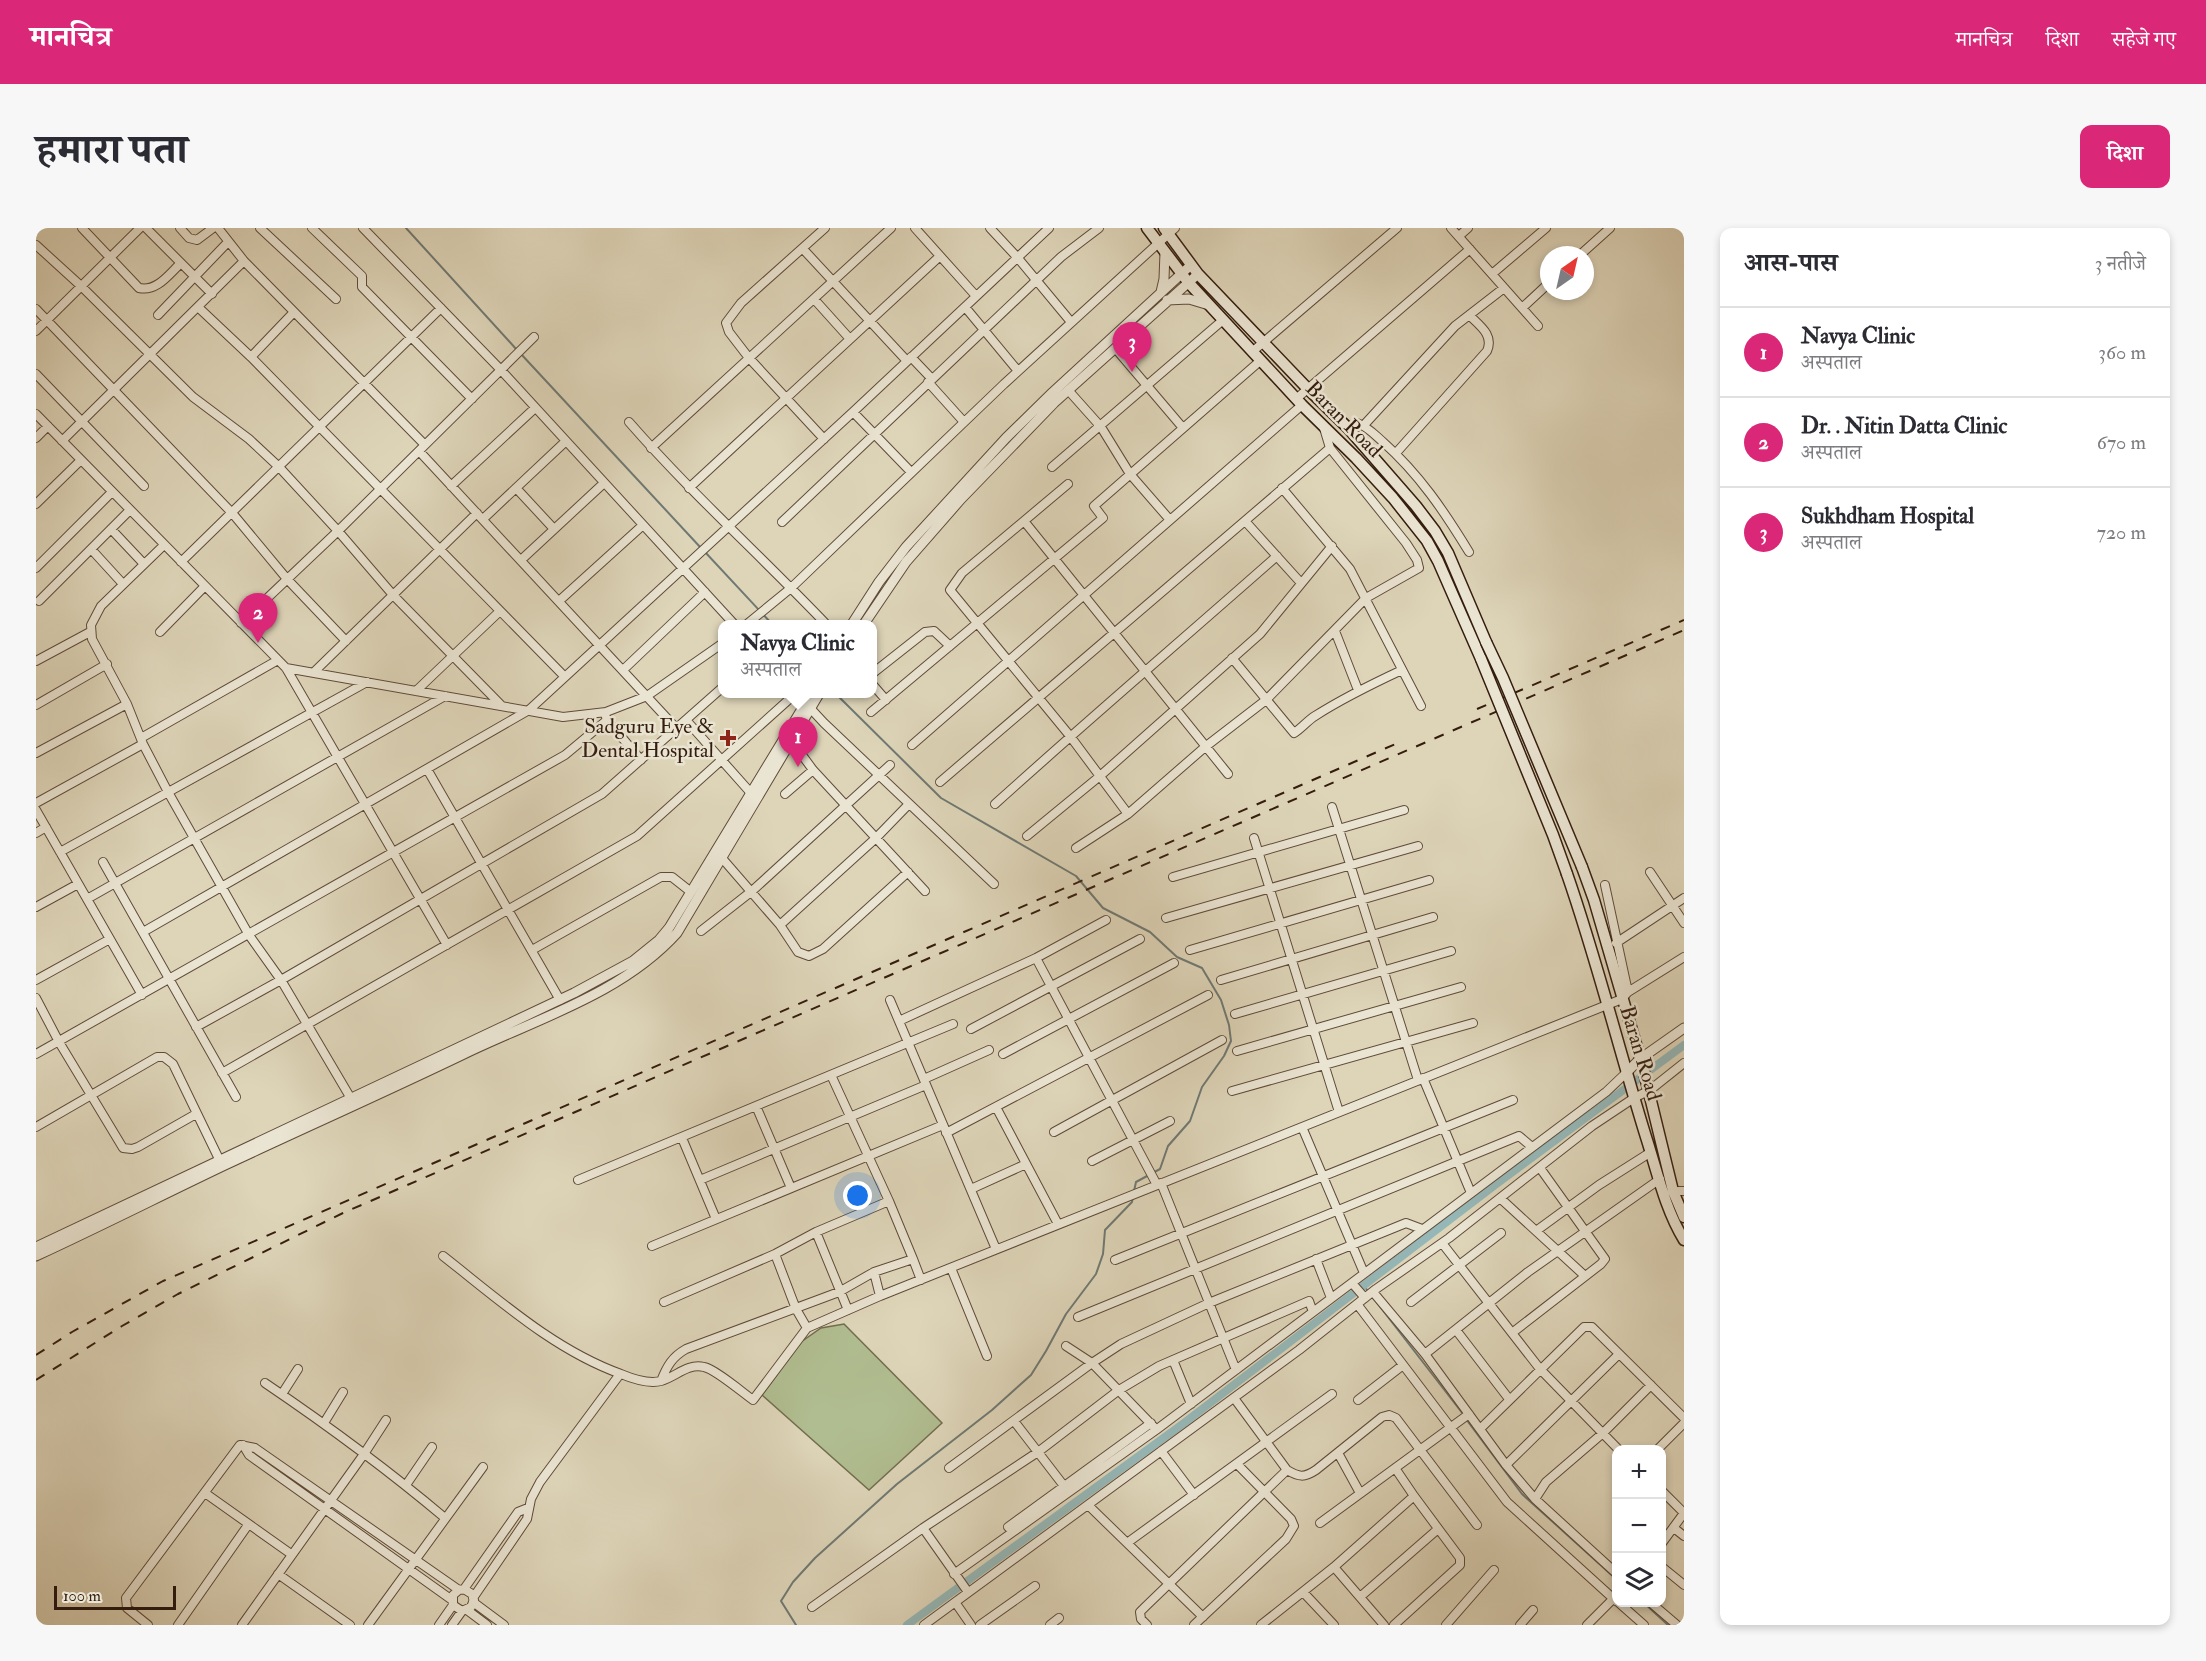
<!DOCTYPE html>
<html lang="hi">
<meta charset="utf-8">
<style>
:root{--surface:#fff;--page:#f7f7f7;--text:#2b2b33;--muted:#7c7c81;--line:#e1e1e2;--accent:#db2777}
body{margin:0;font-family:"IM FELL Double Pica","Noto Serif Devanagari",serif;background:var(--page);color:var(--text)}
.controls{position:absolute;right:18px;bottom:18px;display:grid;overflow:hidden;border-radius:12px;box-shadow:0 3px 9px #0003}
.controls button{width:54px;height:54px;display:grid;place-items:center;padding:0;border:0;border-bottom:2px solid var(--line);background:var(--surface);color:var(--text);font:30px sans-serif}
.compass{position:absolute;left:1504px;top:18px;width:54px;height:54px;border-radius:50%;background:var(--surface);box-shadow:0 3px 9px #0003;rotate:34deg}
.scale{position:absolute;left:18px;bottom:15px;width:122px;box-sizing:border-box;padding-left:6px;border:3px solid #351d0e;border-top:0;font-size:16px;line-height:21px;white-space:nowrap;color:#351d0e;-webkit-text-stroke:4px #eae4d2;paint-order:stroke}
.you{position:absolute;left:822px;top:968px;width:21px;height:21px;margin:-15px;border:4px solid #fff;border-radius:50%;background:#1a73e8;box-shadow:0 0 0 9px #1a73e833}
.badge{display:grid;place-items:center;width:39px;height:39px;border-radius:50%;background:var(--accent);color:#fff;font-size:20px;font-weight:700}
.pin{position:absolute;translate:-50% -50px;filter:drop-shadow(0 2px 3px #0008)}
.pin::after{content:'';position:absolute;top:32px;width:21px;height:18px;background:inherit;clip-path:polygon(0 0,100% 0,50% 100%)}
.popup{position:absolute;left:682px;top:392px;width:159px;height:78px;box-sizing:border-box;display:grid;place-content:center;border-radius:12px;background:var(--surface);filter:drop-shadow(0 2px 4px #0005);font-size:20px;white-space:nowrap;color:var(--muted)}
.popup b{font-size:22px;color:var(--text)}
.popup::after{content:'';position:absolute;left:50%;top:100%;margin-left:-12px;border:12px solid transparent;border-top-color:var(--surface)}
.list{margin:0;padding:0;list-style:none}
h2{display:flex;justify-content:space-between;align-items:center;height:78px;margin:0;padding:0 24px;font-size:26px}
h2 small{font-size:20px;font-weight:400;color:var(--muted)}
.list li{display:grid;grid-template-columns:39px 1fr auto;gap:18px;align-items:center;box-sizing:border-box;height:90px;padding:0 24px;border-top:2px solid var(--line)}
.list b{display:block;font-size:22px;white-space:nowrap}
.list p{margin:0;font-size:20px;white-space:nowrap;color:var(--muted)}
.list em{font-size:20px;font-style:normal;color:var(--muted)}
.icon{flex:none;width:33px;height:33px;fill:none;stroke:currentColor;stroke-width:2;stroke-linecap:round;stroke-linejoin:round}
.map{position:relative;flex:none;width:1648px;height:1397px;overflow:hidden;border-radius:12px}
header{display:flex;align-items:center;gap:36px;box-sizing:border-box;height:84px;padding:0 30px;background:var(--accent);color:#fff}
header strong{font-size:28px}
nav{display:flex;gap:33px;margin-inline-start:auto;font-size:21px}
.intro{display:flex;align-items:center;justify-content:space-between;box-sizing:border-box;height:144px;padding:0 36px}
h1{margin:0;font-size:42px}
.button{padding:15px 27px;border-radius:12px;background:var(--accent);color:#fff;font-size:21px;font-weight:700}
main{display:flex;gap:36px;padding:0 36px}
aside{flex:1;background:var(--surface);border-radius:12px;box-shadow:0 3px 9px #0003}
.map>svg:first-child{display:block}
.garden{fill:#b0bd90;stroke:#726d4f;stroke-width:1.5}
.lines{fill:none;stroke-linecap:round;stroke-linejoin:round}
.stream{stroke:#6f7973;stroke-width:2}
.canal{stroke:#95b7b7;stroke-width:8}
.minor-casing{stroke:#5f4b39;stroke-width:10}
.tertiary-casing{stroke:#5f4b39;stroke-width:11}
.secondary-casing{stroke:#351d0e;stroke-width:13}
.minor{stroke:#eae4d2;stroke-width:8}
.tertiary{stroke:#eae4d2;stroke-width:9}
.secondary{stroke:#eae4d2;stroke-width:10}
.rail{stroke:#351d0e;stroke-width:2;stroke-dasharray:10 10;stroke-linecap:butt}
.secondary-bridge-casing{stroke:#351d0e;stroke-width:13;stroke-linecap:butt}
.secondary-bridge{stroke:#eae4d2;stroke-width:10}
.poi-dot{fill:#8f2418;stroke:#eae4d2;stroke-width:2}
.labels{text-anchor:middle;stroke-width:5;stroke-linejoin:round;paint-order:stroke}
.street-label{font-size:21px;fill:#351d0e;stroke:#eae4d2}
.poi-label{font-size:21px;fill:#351d0e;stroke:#eae4d2;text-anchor:end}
</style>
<header>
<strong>मानचित्र</strong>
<nav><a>मानचित्र</a><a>दिशा</a><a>सहेजे गए</a></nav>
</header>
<div class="intro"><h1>हमारा पता</h1><a class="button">दिशा</a></div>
<main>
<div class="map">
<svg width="1648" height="1397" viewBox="0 0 1648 1397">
<rect width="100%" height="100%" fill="#ded5b9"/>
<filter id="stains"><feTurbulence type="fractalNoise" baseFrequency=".00333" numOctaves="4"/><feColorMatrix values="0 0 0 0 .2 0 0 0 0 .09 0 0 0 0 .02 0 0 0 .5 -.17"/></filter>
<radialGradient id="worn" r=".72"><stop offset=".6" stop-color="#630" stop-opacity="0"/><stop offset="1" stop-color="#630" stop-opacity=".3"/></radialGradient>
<!-- garden -->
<path class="garden" d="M808,1096L906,1195L833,1262L726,1167L765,1114L785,1100Z"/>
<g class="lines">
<!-- stream -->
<path class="stream" d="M370,0L481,122
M485,126L665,320
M669,324L736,396
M800,466L905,570L1040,648L1067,680L1114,704L1141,729L1166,740L1185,772L1193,797L1195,813L1188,828L1166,859L1154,893L1132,918L1124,941L1100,954L1098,963
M1328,1058L1427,1186
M1430,1191L1486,1266L1580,1351
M1607,1374L1632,1397
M760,1397L745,1373L757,1354L779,1330L861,1256L956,1182L995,1147L1010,1123L1030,1086L1060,1046L1067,1026L1069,1002L1096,974L1097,968"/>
<!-- canal -->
<path class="canal" d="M871,1397L1148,1195L1459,957L1648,817"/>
<defs>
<path id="minor" d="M46,0L103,60C121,64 133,46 145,35
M110,0L176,66
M144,0L153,10L161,12L177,0
M182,0L208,33L389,217
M224,0L300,71
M276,0L326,48V59L436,171
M327,0L465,142L698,396
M879,0L940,68
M954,0L981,29L1035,94
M1415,0L1502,98
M1423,8L1432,0
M0,17L45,58L157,169L213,211L243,239L302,303L357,367L465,477
M767,21L871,133
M1544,27L1574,0
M1456,46L1510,0
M778,71L814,111
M929,79L982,143
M163,80L215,129L529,449
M1486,80L1513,55
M0,81L197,286L251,351L310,413
M122,87L192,14
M0,103L104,0
M1079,120L1147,200
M1216,124L1361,0
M215,129L258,84
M875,129L896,151
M0,146L108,258
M892,154L928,194
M1032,162L1065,199L1094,246L1134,292
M1260,171L1434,21
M817,184L875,244
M0,186L250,440L411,717
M593,194C655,265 725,328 790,396
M1328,197L1419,98L1468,60
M1312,200L1321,195C1331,198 1339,207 1347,214C1383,246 1408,283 1433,324
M0,210L12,198
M788,211L713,130L693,104L690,95L705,75L789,0
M26,213L208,33
M615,220L855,0
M383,223L640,500
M1360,225L1451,123C1458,107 1444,98 1433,87
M1016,239L1187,92
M1032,256L926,345L914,362L1034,508L1092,586
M415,258L499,180
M480,260L518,301
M653,260L904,28
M1246,260L1314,341L1385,478
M0,276L45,232
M447,291L530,213
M988,293L1192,546
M1209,293L1265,355
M746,294L1025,29L1063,0
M75,301L108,336
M128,317L65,378L55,397L56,411L91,476L107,516L132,564L213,707L245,752L317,874
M55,321L87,356
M485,332L568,255
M145,334L405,80
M0,340L76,264
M3,373L94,282
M523,373L607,297
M205,395L302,303L498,109
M711,396L755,360L968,156L1139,0
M1299,403L1322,462
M124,404L169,358
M1196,430L1258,505C1266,500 1271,493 1279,488C1307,470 1336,456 1366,442
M0,433L54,404
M250,440L527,489L570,484L611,468L687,415
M587,442L669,364
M278,444L441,285
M837,445L889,404L898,403L914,418
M837,457L850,472
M380,463L464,383
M761,466L788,495L958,656
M0,477L71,436
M835,484L1067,290L1058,278L1224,133
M570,489L571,492L605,532
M650,492L714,564
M105,510L242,432
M755,512L777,542L889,663
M876,517L1266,177
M0,525L91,476
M391,541L524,772
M904,554L1294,220
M749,566L777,542
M0,575L107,516
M959,576C1052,492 1147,411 1241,328
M1296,579L1382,852
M0,582L106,767
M0,605L10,599
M991,608L1064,548L1224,406L1296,318
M1218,610L1303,884
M1040,620L1092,586L1169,519L1230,472L1330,370L1383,340L1381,332L1370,315L1294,220L1288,200
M24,624L331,454
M685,629L744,697L762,724L773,728L787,721L872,644
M67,634L200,869
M1614,644L1648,695
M1137,649L1368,582
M1569,657L1592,764
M51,671L409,468
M0,679L42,656
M1130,690L1382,618
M744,697L840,610L872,577
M665,703L716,663L854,537
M107,704L493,482L817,184L1013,0
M1580,715L1648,670
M496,722L625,649H636L655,664
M1154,722L1393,652
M1000,730L1121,957
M0,752L74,711
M1185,752L1397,689
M0,770L23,814L87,920L96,921L102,919L160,886
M854,772L960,1021
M1199,786L1415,723
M863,793L1000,730L1070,692
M160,799L245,752L566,566L687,459
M935,801L1104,711
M1201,823L1425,759
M0,826L529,527L571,492
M967,826L1138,735
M186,845L601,608L759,466
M795,847L853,973
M1387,850L1435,965
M888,851L953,822
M1196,863L1437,795
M720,878L755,960
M960,879L1022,996
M0,899L121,829H128L137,836L183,931
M1266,899L1328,1045
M1018,904L1186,812
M910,905L1172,767
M646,910L680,991
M1056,933L1134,893
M542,952L917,796
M664,952L890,857
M1125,955L1200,1142
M935,961L990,936
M1637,963H1648
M1464,970L1549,1048
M1500,1003L1563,957L1615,924
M780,1004L812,1082
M1406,1015L1504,1141L1583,1222
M616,1018L907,897
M739,1026L760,1081L771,1100
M407,1028C462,1071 518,1122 585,1146C597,1151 613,1156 625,1153C640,1149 651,1135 668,1139C679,1141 706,1164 717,1172L771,1100L844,1068L1586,771L1592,764L1648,729
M877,1031L885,1052
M1280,1031L1295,1070
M1079,1032L1477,872
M915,1040L951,1128
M1316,1055L1329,1070
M1337,1064L1389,1126L1470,1237L1499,1271L1580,1345
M628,1074L739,1026L780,1004L853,973L877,1031L838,1044L844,1068
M1375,1074L1465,1005
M1321,1076L1471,1274L1580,1373
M1042,1089L1483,908L1496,919
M1420,1102L1473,1171
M1476,1105L1565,1036L1569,1031L1504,940
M1030,1118L1056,1135L1117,1198
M1389,1126L1492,1044L1624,951
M1137,1132L1155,1176
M625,1153C631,1138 636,1129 650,1121L803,1064L838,1044
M229,1155C291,1197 352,1242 409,1290
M246,1166L262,1141
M1198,1170L1251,1242C1263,1249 1268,1250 1280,1242L1346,1189L1353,1187L1360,1190L1441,1297
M1322,1172L1367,1137
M978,1193L1028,1258
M288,1195L307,1164
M1444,1201L1548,1099H1556L1648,1190
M207,1217L213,1227L416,1372
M1621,1222L1648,1195
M1125,1223L1158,1267
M1302,1225L1324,1265
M1470,1237L1583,1126
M913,1240L1056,1135L1085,1116L1173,1075L1370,995L1386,1001
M370,1257L396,1219
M1626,1263L1648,1285
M169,1265L255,1326
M1499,1271L1510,1254L1567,1205L1615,1157
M1052,1277L1167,1389
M1284,1295L1433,1186
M972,1299L1115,1195
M887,1300L932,1364
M1638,1300L1648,1308
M1091,1315L1296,1166
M1626,1315L1648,1285
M1298,1339L1348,1397
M1626,1339L1648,1357
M242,1346L314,1397
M918,1346L1120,1202L1570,864L1590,845
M428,1361L436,1366L438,1372L435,1379L426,1383L417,1377V1367L423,1362L428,1361L482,1284L492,1280
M1267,1364L1298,1397
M1324,1369L1402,1301
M437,1370L491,1291L495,1271L504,1254L584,1146
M437,1374L468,1397
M919,1374L935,1397
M1582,1374L1608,1397
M1614,1374L1641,1397
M776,1379L887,1300L1002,1224L1083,1162L1123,1138L1273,1073L1277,1084
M431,1382L451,1397
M112,1397L91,1380L90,1370L204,1217L219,1220L423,1362
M142,1397L212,1297
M206,1397L328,1226L350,1192
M332,1397L447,1239
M403,1397L417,1377
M416,1397L426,1383
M888,1397L1263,1122L1340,1061L1413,1010L1556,898L1598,870L1614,862L1648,835
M944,1397L999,1358
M1014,1397L1023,1390
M1111,1397L1105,1391L1104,1384L1109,1379L1251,1242
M1158,1397L1250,1311L1258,1298L1255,1291L1201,1236
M1225,1397L1298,1339L1378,1268L1359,1240
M1358,1397L1424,1337V1330L1378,1268
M1410,1397L1458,1342
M1484,1397L1497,1382
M1551,1397L1579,1369"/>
<path id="tertiary" d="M1125,64L1128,51L1129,24
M1131,72L1153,71L1173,77
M816,396L843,354L870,319L970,210L1017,164L1155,37
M828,396L870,334L925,271L1018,175L1162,46
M1590,845L1604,831L1648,800
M0,1019L538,765L597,733L623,712L633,700L775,466
M0,1028C63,999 126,967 189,937C268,900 349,864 428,826C500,791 586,766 641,705L783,466"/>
<path id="secondary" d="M1111,0L1152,54L1266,177L1320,230L1357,270L1391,313L1402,333L1445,431
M1128,0L1162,46L1271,160L1312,200L1380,278L1399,303L1412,325L1450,414
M1546,639L1558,672L1607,840L1637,963L1648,989
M1531,646C1561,732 1583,822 1610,909C1621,943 1629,981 1648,1012"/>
</defs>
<!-- minor casing -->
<use href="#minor" class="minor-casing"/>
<!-- tertiary casing -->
<use href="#tertiary" class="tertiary-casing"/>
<!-- secondary casing -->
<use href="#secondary" class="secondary-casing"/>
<!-- minor -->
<use href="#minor" class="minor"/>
<!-- tertiary -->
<use href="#tertiary" class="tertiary"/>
<!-- secondary -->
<use href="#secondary" class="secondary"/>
<!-- rail -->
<path class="rail" d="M1441,481L1648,392
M0,1127L36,1104L127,1053L1364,514
M0,1152L86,1098L142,1066L307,985L1648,402"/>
<defs>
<path id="secondary-bridge" d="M1450,414L1467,450L1546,639
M1445,431L1517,607L1531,646"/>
</defs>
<!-- secondary-bridge casing -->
<use href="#secondary-bridge" class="secondary-bridge-casing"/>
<!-- secondary-bridge -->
<use href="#secondary-bridge" class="secondary-bridge"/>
</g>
<!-- markers -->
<path class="poi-dot" d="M689 501h6v6h6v6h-6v6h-6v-6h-6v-6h6z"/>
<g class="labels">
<!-- street labels -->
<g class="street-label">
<text transform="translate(1308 191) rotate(45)" y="7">Baran Road</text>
<text transform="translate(1605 825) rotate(73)" y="7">Baran Road</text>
</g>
<!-- poi labels -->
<g class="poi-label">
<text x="678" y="505">Sadguru Eye &amp;<tspan x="678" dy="24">Dental Hospital</tspan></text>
</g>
</g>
<rect width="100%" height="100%" filter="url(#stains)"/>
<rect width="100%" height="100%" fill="url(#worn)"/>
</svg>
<div class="controls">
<button>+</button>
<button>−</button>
<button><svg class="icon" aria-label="layers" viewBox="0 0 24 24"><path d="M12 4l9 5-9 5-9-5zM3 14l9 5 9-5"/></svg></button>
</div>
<svg class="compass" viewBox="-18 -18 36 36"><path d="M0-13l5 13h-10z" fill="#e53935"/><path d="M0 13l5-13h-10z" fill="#7c7c81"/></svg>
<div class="scale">100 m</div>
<div class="you"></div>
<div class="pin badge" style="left:762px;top:539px">1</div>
<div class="popup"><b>Navya Clinic</b>अस्पताल</div>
<div class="pin badge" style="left:222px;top:415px">2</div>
<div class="pin badge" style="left:1096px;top:144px">3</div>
</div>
<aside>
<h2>आस-पास<small>3 नतीजे</small></h2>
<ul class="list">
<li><span class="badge">1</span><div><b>Navya Clinic</b><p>अस्पताल</p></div><em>360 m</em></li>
<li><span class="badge">2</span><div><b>Dr. . Nitin Datta Clinic</b><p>अस्पताल</p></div><em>670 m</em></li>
<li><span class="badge">3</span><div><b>Sukhdham Hospital</b><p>अस्पताल</p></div><em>720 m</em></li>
</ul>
</aside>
</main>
